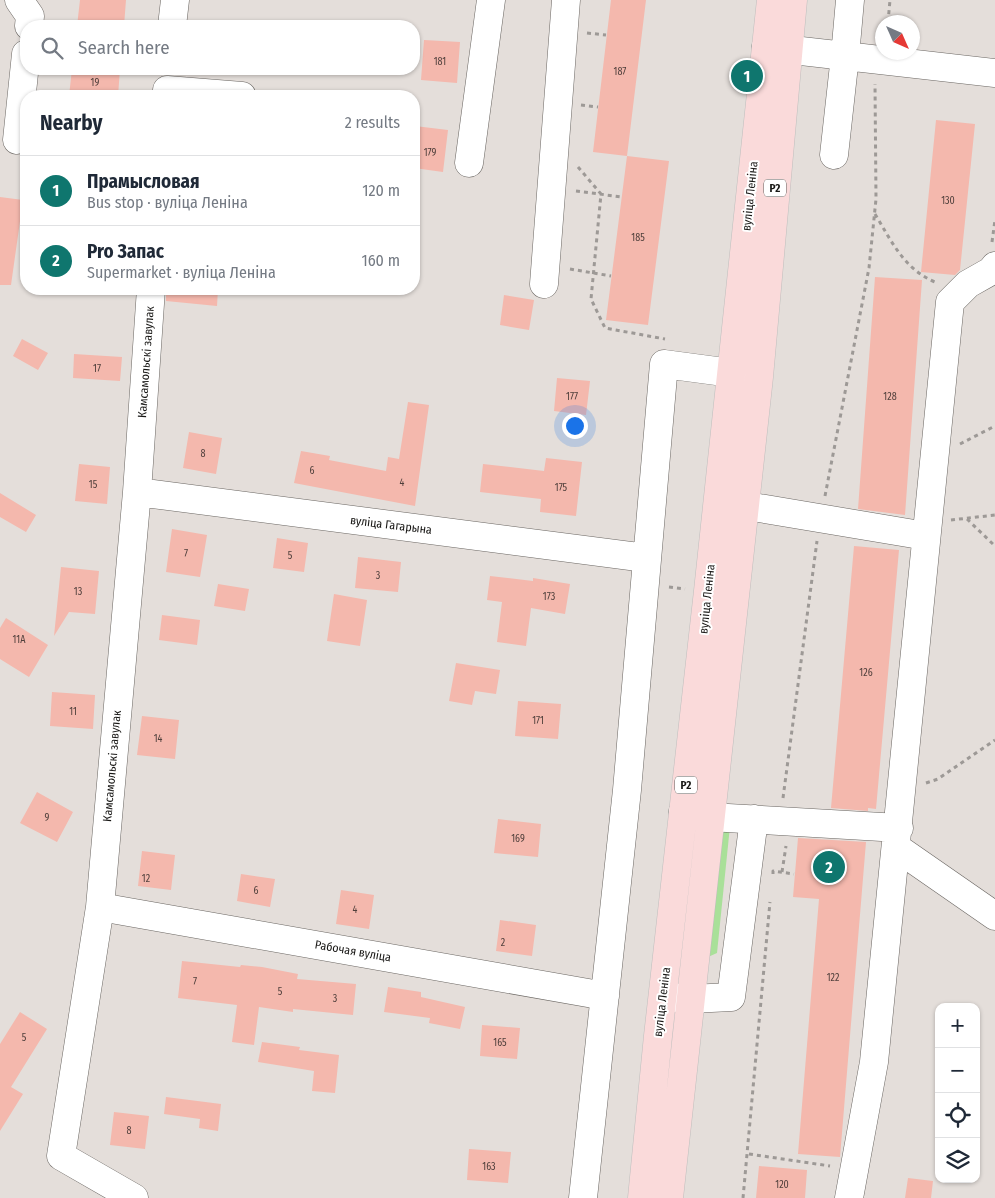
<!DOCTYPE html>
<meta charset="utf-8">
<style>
:root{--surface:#fff;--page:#f2f2f3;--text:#1f2937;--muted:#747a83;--line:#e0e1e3;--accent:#0f766e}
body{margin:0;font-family:"Fira Sans Condensed",sans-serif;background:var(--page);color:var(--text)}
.controls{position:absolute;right:15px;bottom:15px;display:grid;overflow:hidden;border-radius:10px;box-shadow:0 1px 4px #0004}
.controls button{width:45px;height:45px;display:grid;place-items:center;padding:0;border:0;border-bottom:1px solid var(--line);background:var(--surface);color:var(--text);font:25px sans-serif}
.compass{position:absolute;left:875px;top:15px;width:45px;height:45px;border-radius:50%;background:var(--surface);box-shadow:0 1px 4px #0004;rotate:135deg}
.you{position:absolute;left:574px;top:425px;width:18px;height:18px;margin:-12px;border:4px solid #fff;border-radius:50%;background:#1a73e8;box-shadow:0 0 0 8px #1a73e833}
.badge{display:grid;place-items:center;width:32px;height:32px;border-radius:50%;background:var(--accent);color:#fff;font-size:16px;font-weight:700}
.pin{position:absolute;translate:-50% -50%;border:2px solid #fff;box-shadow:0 1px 5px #0006}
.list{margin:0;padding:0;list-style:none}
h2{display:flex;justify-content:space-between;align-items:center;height:65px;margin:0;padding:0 20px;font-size:21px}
h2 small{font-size:16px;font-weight:400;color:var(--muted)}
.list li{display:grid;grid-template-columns:32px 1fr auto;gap:15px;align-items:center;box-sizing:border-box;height:70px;padding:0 20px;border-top:1px solid var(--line)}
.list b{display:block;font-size:19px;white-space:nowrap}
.list p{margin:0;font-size:16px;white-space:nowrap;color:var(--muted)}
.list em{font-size:16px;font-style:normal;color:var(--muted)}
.icon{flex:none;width:28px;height:28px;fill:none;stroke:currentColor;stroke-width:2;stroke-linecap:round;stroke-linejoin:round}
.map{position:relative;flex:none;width:995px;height:1198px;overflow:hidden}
.search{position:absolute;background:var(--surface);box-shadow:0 1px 4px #0004;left:20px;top:20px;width:400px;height:55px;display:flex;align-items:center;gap:12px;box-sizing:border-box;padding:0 18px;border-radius:20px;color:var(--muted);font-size:19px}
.panel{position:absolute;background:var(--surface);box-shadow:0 1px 4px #0004;left:20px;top:90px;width:400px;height:205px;border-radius:20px}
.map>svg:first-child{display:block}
.green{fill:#a9e099}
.building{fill:#f4b8ad}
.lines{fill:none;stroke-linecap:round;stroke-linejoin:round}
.minor-casing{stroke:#6a6662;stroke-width:29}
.major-casing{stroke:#bebebd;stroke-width:29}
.path{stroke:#9d9996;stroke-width:3;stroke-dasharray:4 4;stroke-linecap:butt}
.minor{stroke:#fff;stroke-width:28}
.major{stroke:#fadada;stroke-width:28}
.labels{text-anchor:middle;stroke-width:4;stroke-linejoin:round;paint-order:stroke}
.number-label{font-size:10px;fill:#4f3f3b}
.shield{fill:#fff;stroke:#5d5d5b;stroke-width:1}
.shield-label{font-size:11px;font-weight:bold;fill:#181715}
.street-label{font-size:12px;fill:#181715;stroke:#fff}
</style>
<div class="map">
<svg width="995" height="1198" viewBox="0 0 995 1198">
<rect width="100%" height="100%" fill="#e4deda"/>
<!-- green -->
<path class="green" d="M720,821L730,826L717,953L708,957Z"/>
<!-- building -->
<path class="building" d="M80,0H126L124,26H77Z
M611,0H646L627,156L593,152Z
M424,40L460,42L457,83L421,80Z
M72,69H120L118,96H69Z
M936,120L975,124L960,270L955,275L921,272Z
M415,126L448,130L443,172L414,168Z
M627,156L669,161L648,325L606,320Z
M0,197L23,200L11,285H0Z
M875,277L922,280L905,515L858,509Z
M166,289H218L217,306L166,301Z
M504,295L534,300L529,330L500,325Z
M22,339L48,353L38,370L13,356Z
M74,354L122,357L120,381L73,378Z
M557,378L590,381L586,415L554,411Z
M408,402L429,405L415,506L294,483L301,451L330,456L329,460L386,471L388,457L399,459Z
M189,432L222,438L216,474L183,468Z
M546,458L582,462L576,516L540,512L541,499L480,492L483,464L544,471Z
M79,464L110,467L107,504L75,501Z
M0,493L36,515L26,532L0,517Z
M172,529L207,535L200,577L166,572Z
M277,538L308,543L304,572L273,568Z
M854,546L899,550L876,809L868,808V811L831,808Z
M358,557L401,562L398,592L355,588Z
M61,567L99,571L95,614L69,612L54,636Z
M490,576L533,581V578L570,584L565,614L531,608L526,646L497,642L502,602L487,600Z
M218,584L249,589L245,611L214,606Z
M334,594L367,600L360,646L327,641Z
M162,615L200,620L197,645L159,640Z
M6,618L48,645L29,677L0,659V628Z
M456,663L500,670L496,694L475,691L472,705L449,701Z
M52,692L95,695L93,729L50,726Z
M518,701L561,704L558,739L515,736Z
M142,716L179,720L175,759L137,755Z
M37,792L73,812L57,842L20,823Z
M498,819L541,824L538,857L494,853Z
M798,838L866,842L840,1157L798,1154L819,899L793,897Z
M142,851L175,855L171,890L138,886Z
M241,874L275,879L270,907L237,901Z
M341,890L374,895L369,929L336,924Z
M500,920L536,925L532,956L496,951Z
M182,961L240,967L241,965L262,967L298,974L297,979L356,984L353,1015L293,1009V1012L259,1007L254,1045L232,1042L237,1005L178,998Z
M388,987L421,992V997L465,1007L460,1029L429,1023L430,1018L384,1012Z
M20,1012L47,1029L11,1087L23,1094L0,1131V1044Z
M482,1025L520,1028L517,1059L480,1056Z
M262,1042L300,1047L299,1050L339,1055L335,1093L312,1091L314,1071L258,1062Z
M166,1097L221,1104L218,1131L199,1128L200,1119L164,1114Z
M114,1112L149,1116L145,1149L110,1145Z
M469,1149L511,1152L508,1183L467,1180Z
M759,1166L807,1170L805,1198H756Z
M908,1178L933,1181L931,1198H905Z"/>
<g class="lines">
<defs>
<path id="minor" d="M19,0L30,16L29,26
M172,26L175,0
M766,47L845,56L850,0
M167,90L242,96
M17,140L26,54
M834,155L845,56L995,73
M469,163L491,0
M544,284L566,0
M137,492L646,558
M723,502L926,536
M683,812L710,817L899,828
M897,848L995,916
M100,907L605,996
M667,997L691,999L731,997L754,819
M134,1198L61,1156L100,907L137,492L151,289
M583,1198L627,790L664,364L754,376
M849,1198L874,1062L950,302L968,284L991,271L995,266"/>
<path id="major" d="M642,1198L658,1036L708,591L771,0
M669,1198L759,377L793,0"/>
</defs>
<!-- minor casing -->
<use href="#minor" class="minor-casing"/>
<!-- major casing -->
<use href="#major" class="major-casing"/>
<!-- path -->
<path class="path" d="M888,22L890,0
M587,33L606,35
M581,105L598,107
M578,167L601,194L591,299L605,328L665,339
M576,191L622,197
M875,214C892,242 904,269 935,282
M992,242L995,220
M570,269L611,276
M960,444L995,426
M825,496L869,268L876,199L875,84
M967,519L995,546
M951,520L995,515
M669,587L685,589
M926,783L938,779L995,740
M783,798L817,541
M782,872L786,846
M773,874V871L794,874
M749,1154L830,1166
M743,1198L770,902"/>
<!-- minor -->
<use href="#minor" class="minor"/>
<!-- major -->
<use href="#major" class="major"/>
</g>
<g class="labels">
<!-- number labels -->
<g class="number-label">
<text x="440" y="65">181</text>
<text x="620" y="75">187</text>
<text x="95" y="86">19</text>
<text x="430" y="156">179</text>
<text x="948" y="204">130</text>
<text x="638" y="241">185</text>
<text x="97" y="372">17</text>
<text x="572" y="400">177</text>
<text x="890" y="400">128</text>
<text x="203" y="457">8</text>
<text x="312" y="474">6</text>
<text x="402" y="486">4</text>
<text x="93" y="488">15</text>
<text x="561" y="491">175</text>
<text x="186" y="557">7</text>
<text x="290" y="559">5</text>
<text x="378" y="579">3</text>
<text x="78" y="595">13</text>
<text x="549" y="600">173</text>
<text x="19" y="643">11А</text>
<text x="866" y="676">126</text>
<text x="73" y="715">11</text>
<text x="538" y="724">171</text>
<text x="158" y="742">14</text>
<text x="47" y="821">9</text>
<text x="518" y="842">169</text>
<text x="146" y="882">12</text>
<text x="256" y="894">6</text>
<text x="355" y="913">4</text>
<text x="503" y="946">2</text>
<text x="833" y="981">122</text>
<text x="195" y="985">7</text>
<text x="280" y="995">5</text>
<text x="335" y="1002">3</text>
<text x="24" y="1041">5</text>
<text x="500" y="1046">165</text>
<text x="129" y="1134">8</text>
<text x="489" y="1170">163</text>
<text x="782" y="1188">120</text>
</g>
<!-- shield labels -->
<g class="shield">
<rect x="764" y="179.5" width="22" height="17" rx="4"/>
<rect x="675" y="776.5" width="22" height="17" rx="4"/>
</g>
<g class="shield-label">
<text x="775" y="192">Р2</text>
<text x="686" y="789">Р2</text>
</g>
<!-- street labels -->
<g class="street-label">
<text transform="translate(750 196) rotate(-84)" y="4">вуліца Леніна</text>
<text transform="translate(146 362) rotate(-86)" y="4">Камсамольскі завулак</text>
<text transform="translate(391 525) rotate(7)" y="4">вуліца Гагарына</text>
<text transform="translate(707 599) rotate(-84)" y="4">вуліца Леніна</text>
<text transform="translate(112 766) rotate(-85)" y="4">Камсамольскі завулак</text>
<text transform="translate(353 951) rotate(10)" y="4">Рабочая вуліца</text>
<text transform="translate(662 1002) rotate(-83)" y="4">вуліца Леніна</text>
</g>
</g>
</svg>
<div class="controls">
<button>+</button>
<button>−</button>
<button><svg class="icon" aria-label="locate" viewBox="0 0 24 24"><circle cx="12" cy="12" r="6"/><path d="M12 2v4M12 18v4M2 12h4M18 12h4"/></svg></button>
<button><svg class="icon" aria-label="layers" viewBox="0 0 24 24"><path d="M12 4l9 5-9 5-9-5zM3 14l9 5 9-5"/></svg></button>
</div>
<svg class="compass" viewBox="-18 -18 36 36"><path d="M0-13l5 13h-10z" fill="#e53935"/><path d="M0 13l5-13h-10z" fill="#747a83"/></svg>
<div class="you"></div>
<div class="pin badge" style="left:747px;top:76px">1</div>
<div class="pin badge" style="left:829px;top:867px">2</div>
<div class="search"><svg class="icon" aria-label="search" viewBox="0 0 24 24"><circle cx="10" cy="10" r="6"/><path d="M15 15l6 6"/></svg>Search here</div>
<section class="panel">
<h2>Nearby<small>2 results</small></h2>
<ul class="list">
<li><span class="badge">1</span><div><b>Прамысловая</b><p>Bus stop · вуліца Леніна</p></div><em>120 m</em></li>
<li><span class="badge">2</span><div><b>Pro Запас</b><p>Supermarket · вуліца Леніна</p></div><em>160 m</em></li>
</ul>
</section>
</div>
